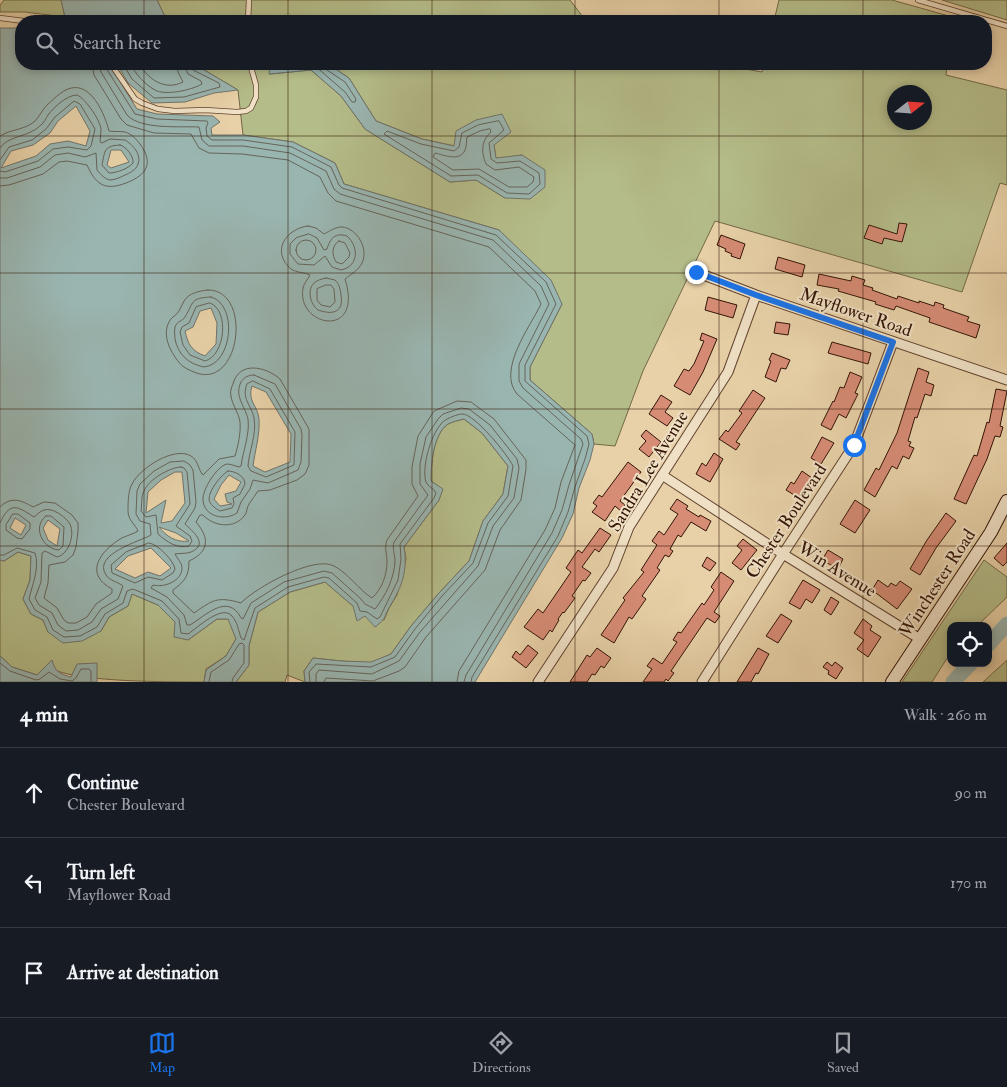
<!DOCTYPE html>
<meta charset="utf-8">
<style>
:root{--surface:#171b24;--page:#242831;--text:#f1f3f6;--muted:#9ea1a6;--line:#363941;--accent:#1a73e8}
body{margin:0;font-family:"IM FELL Double Pica",serif;background:var(--page);color:var(--text)}
.controls{position:absolute;right:15px;bottom:15px;display:grid;overflow:hidden;border-radius:10px;box-shadow:0 2px 8px #0003}
.controls button{width:45px;height:45px;display:grid;place-items:center;padding:0;border:0;border-bottom:1px solid var(--line);background:var(--surface);color:var(--text);font:25px sans-serif}
.compass{position:absolute;left:887px;top:85px;width:45px;height:45px;border-radius:50%;background:var(--surface);box-shadow:0 2px 8px #0003;rotate:73deg}
.stop{position:absolute;width:15px;height:15px;margin:-11px;border:4px solid #1a73e8;border-radius:50%;background:#fff}
.stop.end{background:#1a73e8;border-color:#fff;box-shadow:0 1px 5px #0008}
.list{margin:0;padding:0;list-style:none}
h2{display:flex;justify-content:space-between;align-items:center;height:65px;margin:0;padding:0 20px;font-size:21px}
h2 small{font-size:16px;font-weight:400;color:var(--muted)}
.list li{display:grid;grid-template-columns:32px 1fr auto;gap:15px;align-items:center;box-sizing:border-box;height:90px;padding:0 20px;border-top:1px solid var(--line)}
.list b{display:block;font-size:19px;white-space:nowrap}
.list p{margin:0;font-size:16px;white-space:nowrap;color:var(--muted)}
.list em{font-size:16px;font-style:normal;color:var(--muted)}
.icon{flex:none;width:28px;height:28px;fill:none;stroke:currentColor;stroke-width:2;stroke-linecap:round;stroke-linejoin:round}
.map{position:relative;flex:none;width:1007px;height:682px;overflow:hidden}
.search{position:absolute;background:var(--surface);box-shadow:0 2px 8px #0003;left:15px;right:15px;top:15px;height:55px;display:flex;align-items:center;gap:12px;box-sizing:border-box;padding:0 18px;border-radius:20px;color:var(--muted);font-size:19px}
.sheet{height:335px;background:var(--surface)}
nav{display:flex;justify-content:space-around;align-items:center;box-sizing:border-box;height:70px;border-top:1px solid var(--line);background:var(--surface);font-size:14px;color:var(--muted)}
nav a{display:grid;justify-items:center;gap:2px}
nav .on{color:var(--accent)}
.map>svg:first-child{display:block}
.green{fill:#b4bc89;stroke:#736847;fill-rule:evenodd}
.water{fill:#99b5b0;stroke:#70746c;fill-rule:evenodd}
.lines{fill:none;stroke-linecap:round;stroke-linejoin:round}
.shore{stroke:#66645a;stroke-width:1}
.river{stroke:#99b5b0;stroke-width:15}
.building{fill:#d78c76;stroke:#321305}
.lane-casing{stroke:#60422e;stroke-width:6}
.street-casing{stroke:#60422e;stroke-width:11}
.secondary-casing{stroke:#321305;stroke-width:14}
.lane{stroke:#f0e1c6;stroke-width:4.5}
.street{stroke:#f0e1c6;stroke-width:9}
.secondary{stroke:#f0e1c6;stroke-width:12}
.route{stroke:#1a73e8;stroke-width:6}
.grid{fill:none;stroke:#321305;stroke-width:1;stroke-opacity:0.55}
.labels{text-anchor:middle;stroke-width:4;stroke-linejoin:round;paint-order:stroke}
.street-label{font-size:18px;fill:#321305;stroke:#f0e1c6}
</style>
<div class="map">
<svg width="1007" height="682" viewBox="0 0 1007 682">
<rect width="100%" height="100%" fill="#e8d1a8"/>
<filter id="stains"><feTurbulence type="fractalNoise" baseFrequency=".004" numOctaves="4"/><feColorMatrix values="0 0 0 0 .2 0 0 0 0 .09 0 0 0 0 .02 0 0 0 .5 -.17"/></filter>
<radialGradient id="worn" r=".72"><stop offset=".6" stop-color="#630" stop-opacity="0"/><stop offset="1" stop-color="#630" stop-opacity=".3"/></radialGradient>
<!-- green -->
<path class="green" d="M4,0H61L65,17L25,12H0V5Z
M157,0H570L586,21H167Z
M779,0H892L956,18L955,21H774Z
M942,0H1007V20Z
M194,64H270V74L311,70L341,96L365,129L450,182L476,180L505,198L522,155L496,159L494,145L455,146L422,139L376,121L349,78L328,64H719L762,72L764,64H947L946,75L1007,90V185L1000,183L962,292L715,221L643,371L615,446L594,444L592,434L530,380V367L562,304L499,230L344,184L335,163L293,142L243,135L238,90ZM894,92H924V122H894Z
M464,419L482,433L508,466L503,494L483,521L469,561L439,593L411,626L391,654L371,663L341,661L313,658L304,671L305,682L287,675L285,682H236L249,665V646L258,612L290,592L325,582L365,616L384,620L389,608L397,595L406,559L404,547L439,500L442,489L431,481C431,465 433,434 448,424C452,422 459,420 464,419Z
M18,552L31,556L30,580L23,599L31,614L43,620L48,632L101,631L109,617L128,606L132,594L158,605L175,622L188,640L217,619H229L236,639L226,656L206,669L204,682C168,682 82,682 55,670L37,675L12,667L0,656V560L4,561Z
M984,560L1007,577V597L977,626H951V652L932,682H902Z
M1007,660V682H983Z"/>
<!-- water -->
<path class="water" d="M61,0H157L167,21H72L65,17Z
M0,28H21V64H109L137,109L157,114L213,116L220,122L211,128L212,135H243L293,142L335,163L344,184L499,230L551,280L562,304L530,367V380L592,434L594,444L590,460L579,488L573,514L562,538L475,682H305L304,671L313,658L341,661L371,662L391,654L411,626L439,593L469,561L483,521L503,494L508,466L482,433L464,419C459,420 452,422 448,424C433,434 431,465 431,481L443,489L439,500L404,547C408,570 402,587 390,606C383,618 387,618 375,627L365,616L357,621L353,606L325,582L290,592L258,612L249,646V665L236,682H204L206,670L226,656L236,639L228,619H217L188,640L174,637L175,622L158,605L132,594L128,606L109,617L101,631L82,641L63,643L48,632L43,620L31,614L23,599L30,580L31,556L18,552L4,561L0,560ZM76,106L90,131L86,146L68,141L50,144L36,156L1,168L11,151L33,145L50,133L58,121ZM111,150H121L129,162L111,168L107,165ZM211,308L217,323L216,344L205,356C192,351 188,345 185,331L193,327L200,311ZM252,386L266,392L291,434L290,462L265,472L253,466C255,451 260,435 259,419C258,406 247,401 252,386ZM175,472H182L185,503L172,521L161,523L166,500L146,513L148,492L161,480ZM229,475L241,482L236,491L225,494L227,502L232,504L220,506L214,499L221,485ZM15,518L26,525L21,535L10,528ZM48,520L60,529L57,546L48,540L43,528ZM159,527L176,533L189,541C176,543 166,536 159,527ZM151,548L171,568L160,576L148,572L135,578L115,569L128,556Z
M117,64H194L238,90L214,93L185,102L152,103L128,83Z
M270,64H328L349,78L376,121L422,139L454,146L456,131L476,120L502,114L511,132L494,145L496,158L522,155L545,170V187L530,199L505,198L476,180L450,182L365,129L341,96L311,70L269,74Z
M0,656L12,667L37,675L52,660C55,672 60,674 71,677L77,664L97,663V682H0Z"/>
<g class="lines">
<!-- shore -->
<path class="shore" d="M92,64L94,75L121,119L127,125L154,133L191,134L199,148L209,153L242,154L288,160L320,177L328,193L336,201L489,247L535,291L541,304C530,327 497,370 517,394L575,445L561,482L555,508L545,530L459,671L457,682
M99,64L101,72L127,115C141,130 180,126 199,127L202,140L209,146H243L290,153L326,171L334,189L340,194L493,240L541,286L549,304L519,364V381L523,388L581,439L583,444L569,485L562,510L552,533L466,675L464,682
M105,64L106,68L135,114L157,119L207,121L208,123L206,128L207,136L212,140H243L292,147L331,167L339,185L342,188L496,235L546,282L556,304L525,365V381L587,436L589,444L585,459L575,487L568,512L558,536L472,677L471,682
M123,64L132,79L154,98L184,97L220,87L219,83L193,70L190,64
M130,64C136,74 144,84 155,90C165,96 192,90 202,84L201,81L188,74L184,64
M139,64C149,80 165,91 183,82L178,72L177,64
M274,64L277,68L314,65L345,92L352,102H355L356,99L345,82L327,70L326,64
M499,121L504,130L489,143L491,159L497,163L520,161L539,173L540,184L529,194L507,193L478,175L451,176L384,134L387,131L421,144L454,151L459,147L462,133L478,125Z
M490,129L491,132C481,141 481,152 486,164L495,170L519,167L534,177L533,182L527,187H509L479,169L453,170L433,157L435,153C444,155 460,162 465,150C467,146 466,141 467,137L480,131Z
M0,136C11,129 25,130 35,121C40,116 42,110 47,105C53,100 60,92 68,89C91,80 105,115 109,131C114,132 120,131 125,132C132,134 136,139 140,144C154,163 147,175 126,183C105,191 96,185 87,165L67,161L59,162L43,174L9,185L0,186
M120,145C127,147 134,157 133,163C128,169 116,173 109,173L102,165C105,150 104,146 120,145Z
M0,148C8,135 28,138 41,125C44,123 46,118 48,115C54,107 67,95 77,95C85,98 101,121 101,130C101,134 100,138 100,142L102,143L110,139L125,140C141,150 146,167 125,175C121,177 115,180 110,180C105,179 101,175 97,170L96,153L85,157L68,153L55,155L40,167L7,178H0
M0,160L9,147L32,140L46,129L55,117L74,101L80,104L95,129L91,146L87,150L68,147L53,149L38,161L5,172L0,171
M308,226L316,228L324,234C330,231 335,227 342,227C357,228 369,249 362,263C358,271 351,274 345,279C364,340 296,327 303,288C304,283 308,279 310,275C304,272 297,273 291,269C271,252 285,229 308,226Z
M309,234L317,238L324,250L327,249C330,239 335,232 347,236C359,247 359,266 341,270L332,267L325,256L314,265L298,264L290,254V244L296,238Z
M296 250a10 10 0 1 1 20 0a10 10 0 1 1-20 0Z
M339,241L345,243L350,253L349,257L342,264L336,262C332,255 331,246 339,241Z
M326,278L335,280C340,285 340,289 341,295C344,313 332,315 318,310C310,304 307,290 314,283C317,280 322,279 326,278Z
M326,285H331L334,289L335,302L330,307L321,305L317,300V289Z
M208,290C253,289 241,392 194,372C187,369 182,367 178,361C170,351 162,335 169,322C171,317 177,315 179,311C181,308 182,304 184,301C189,293 199,291 208,290Z
M211,297C238,304 233,364 204,367C189,364 178,355 175,339C175,335 174,331 175,327C177,321 183,321 185,317C194,302 190,298 211,297Z
M210,303C230,310 225,356 205,361L190,355L183,345L180,332L182,327L189,323L196,307Z
M254,375L275,384L301,429L302,435L301,462L298,470L268,483L253,480L250,489L241,502L237,513C225,521 204,517 203,500C202,490 217,466 227,464C231,464 235,466 239,467L241,466C243,451 250,434 248,419C245,406 234,396 241,382C244,377 249,375 254,375Z
M253,381L270,389L295,432L294,465L266,477L251,471L248,466C249,451 257,434 254,418C251,404 241,399 247,384Z
M181,467L184,468L187,472L190,504L176,526L190,536L192,541L189,546C177,549 167,542 158,534L156,515L146,517L141,511C142,505 141,496 144,491C148,480 170,467 181,467Z
M228,471C235,471 245,476 245,484L240,494L233,498L234,504L232,508L220,511C216,509 209,504 209,499C209,490 221,475 228,471Z
M0,507C11,496 21,500 33,507L44,502L55,503L72,515L78,523V531L76,547L73,555L65,562L49,565L48,583L44,598L57,608L64,620L68,623H76L87,617L96,604L112,593V589C86,575 97,555 117,541C123,536 132,535 138,531C135,524 128,520 128,511C128,503 128,491 132,484C140,468 174,446 191,456C199,461 198,470 203,475L219,459L235,456C238,446 241,433 240,422C239,413 232,405 231,396C230,392 231,388 233,384C239,361 265,366 280,379L309,429V465L305,474L297,480L270,490L258,491C255,495 252,500 249,504C247,507 247,512 245,515C234,530 213,526 203,515H200L196,522C210,538 209,552 189,561C189,576 185,581 173,590V593L194,613C213,600 217,596 241,603C255,588 314,555 334,566C348,573 359,590 372,598C382,589 387,575 387,561C387,553 384,548 387,540L418,496L412,484V467L418,436L434,411L457,401L471,402L494,419L526,460V469L521,500L500,530L485,570L426,637L405,667L399,671L373,681L326,678L324,682
M13,514H18L30,523V529L22,539L17,538L6,530V525Z
M46,516H51L64,527L63,546L59,550C42,549 32,526 46,516Z
M0,523C10,501 17,506 34,517C37,515 40,511 44,510C52,507 66,517 70,524C75,535 69,554 57,557L45,551L42,553L41,582L35,598L39,605L52,613L58,625L66,631L78,630L92,622L101,609L118,599L123,586C118,582 110,581 106,575C92,554 141,541 151,535L150,524L140,521L136,514L137,491L140,484L154,471L170,462L184,461L190,465L193,470L196,502L195,508L185,524C191,530 210,544 191,552C186,554 180,553 175,554C177,559 182,562 182,568C182,581 164,588 153,585L151,588L167,597L184,615L187,625H190C205,616 228,592 241,618L243,619L251,603L284,582L324,571L332,573L360,598L365,604L375,609C386,595 394,579 395,561C395,554 392,549 394,542L428,495L420,484V464L426,437L438,419L443,414L461,408L469,409L490,425L517,459L519,468L514,498L493,526L478,566L420,632L399,661L372,674L319,670L316,674V682
M149,543C158,544 174,561 175,569L173,573L162,580L148,577L135,583L112,573L111,565L126,552Z
M0,555H4L17,548L35,553C40,568 32,585 29,599L35,610L47,617L53,630L64,637L80,636L97,627L105,614L123,603L127,591L133,589L162,601L179,619L181,633L188,634C197,628 222,604 232,616C237,621 239,632 241,638L244,640L255,608L288,587L324,577L329,578L357,603L360,611L367,612L377,619L380,617L398,580L401,559L400,544L434,498L436,493C434,488 428,487 426,482C421,467 432,430 444,421C448,418 458,414 462,414C474,413 508,455 513,466L508,496L488,523L473,563L442,596L415,629L395,657L371,667L316,664L309,672L310,682
M0,663L10,671L36,680L40,679L49,672L60,679L72,681L76,678L81,669H89L91,671V682
M209,682L211,672L229,660L239,644L242,643L244,645V663L233,678L232,682"/>
<!-- river -->
<path class="river" d="M988,645L1007,624
M953,682L971,663"/>
</g>
<!-- building -->
<path class="building" d="M899,223L907,224L902,242L884,238L882,244L864,238L869,225L897,234Z
M721,235L745,244L740,259L731,256L732,254L725,251L726,249L717,245Z
M778,257L805,265L802,277L775,269Z
M819,274L851,281L852,276L865,280L863,285L873,288L872,290L897,299L898,296L919,303V301L934,306L935,302L944,305L943,308L969,317L967,321L980,325L976,338L929,322L930,318L896,306L894,310L875,304L876,302L838,291L839,289L817,285Z
M708,297L737,305L733,318L705,310Z
M776,322L790,324L788,335L774,333Z
M702,333L717,339L703,372L690,395L674,386L684,369L689,371L694,364L704,341L700,340Z
M832,342L871,353L868,364L828,353Z
M772,353L790,360L786,369L781,368L776,382L765,377L771,361L769,360Z
M918,368L929,372L926,382L934,385L931,396L925,394L917,418L915,417L908,441L911,442L909,446L914,448L909,459L903,456L897,469L892,466L875,497L864,490L876,468L879,470L897,433Z
M850,372L862,377L855,393L858,394L846,418L839,414L831,430L821,425L833,401L834,402L840,387L844,388Z
M996,389L1007,391L1000,426L1003,427L1000,437L995,436L987,459L966,504L954,499L974,455L977,456L987,422L989,423Z
M753,390L765,398L736,442L740,444L736,450L719,439L726,430L728,432L742,413L739,411Z
M661,395L672,402L665,412L673,418L667,426L649,414Z
M646,430L661,442L649,457L639,449L646,441L641,436Z
M822,437L834,443L821,464L811,458Z
M714,453L723,459L710,482L696,474L702,463L706,466Z
M628,462L641,472L620,501L625,505L621,511L615,506L605,521L592,512L597,506L593,503L599,495L602,497Z
M802,471L812,478L799,498L786,490L791,482L794,484Z
M677,499L688,506L686,509L699,517L700,515L711,521L706,531L691,522L681,537L678,535L670,549L673,551L669,557L665,555L657,568L660,570L642,596L646,599L632,619L629,617L614,643L601,635L625,600L623,598L644,572L641,570L657,545L652,541L659,531L664,535L678,514L670,509Z
M855,500L870,510L855,533L840,524Z
M946,513L956,521L936,548L920,575L910,569L927,540Z
M600,528L611,535L599,552L595,549L582,567L591,573L585,581L583,580L572,596L575,598L564,613L563,612L558,619L559,620L552,632L550,630L543,640L524,627L538,609L543,613L571,572L566,568L578,550L582,553Z
M743,539L757,550L741,570L732,563L742,550L737,546Z
M1007,543V562L1003,566L994,558Z
M828,550L843,559L838,569L822,560Z
M707,557L716,563L710,571L702,566Z
M721,572L734,581L714,612L720,616L715,623L707,618L671,671L674,673L668,681L666,679L664,682H643L652,669L647,666L653,658L662,664L677,642L673,640L678,632L681,633L702,603L704,605L714,590L711,587Z
M803,580L820,590L812,603L806,599L800,609L789,603Z
M878,580L888,587L891,583L896,586L900,581L912,589L897,609L872,590Z
M831,597L839,602L831,615L824,610Z
M781,614L792,621L778,643L766,636Z
M863,619L872,626L870,630L881,637L868,657L857,649L864,640L854,633Z
M528,645L538,653L526,668L512,657L516,651L520,655Z
M597,648L611,658L604,668L601,666L595,675L592,674L587,682H570L587,655L590,657Z
M758,648L769,654L758,674L756,673L751,682H737Z
M827,662L832,666L835,662L843,668L836,679L828,674L829,671L823,667Z"/>
<g class="lines">
<defs>
<path id="lane" d="M918,0L1007,26
M0,18L24,21
M248,21L249,0
M111,64L135,99L142,103L158,109L175,111L205,110L237,112L246,111L251,108L256,97V85L250,64"/>
<path id="street" d="M696,272L756,295L1007,380
M662,475L783,554L920,639
M538,682L613,568L629,527L728,372L756,295
M702,682L783,554L854,445L893,342"/>
<path id="secondary" d="M892,682L991,532L1007,501"/>
</defs>
<!-- lane casing -->
<use href="#lane" class="lane-casing"/>
<!-- street casing -->
<use href="#street" class="street-casing"/>
<!-- secondary casing -->
<use href="#secondary" class="secondary-casing"/>
<!-- lane -->
<use href="#lane" class="lane"/>
<!-- street -->
<use href="#street" class="street"/>
<!-- secondary -->
<use href="#secondary" class="secondary"/>
</g>
<g class="lines">
<!-- route -->
<path class="route" d="M696,272L756,295L893,342L854,445"/>
</g>
<!-- grid -->
<path class="grid" d="M144,0V21M288,0V21M432,0V21M575,0V21M719,0V21M863,0V21M144,64V682M288,64V682M432,64V682M575,64V682M719,64V682M863,64V682M0,136H1007M0,273H1007M0,409H1007M0,546H1007"/>
<g class="labels">
<!-- street labels -->
<g class="street-label">
<text transform="translate(856 312) rotate(19)" y="6">Mayflower Road</text>
<text transform="translate(648 471) rotate(-59)" y="6">Sandra Lee Avenue</text>
<text transform="translate(786 521) rotate(-57)" y="6">Chester Boulevard</text>
<text transform="translate(837 569) rotate(32)" y="6">Win Avenue</text>
<text transform="translate(937 583) rotate(-57)" y="6">Winchester Road</text>
</g>
</g>
<rect width="100%" height="100%" filter="url(#stains)"/>
<rect width="100%" height="100%" fill="url(#worn)"/>
</svg>
<div class="controls">
<button><svg class="icon" aria-label="locate" viewBox="0 0 24 24"><circle cx="12" cy="12" r="6"/><path d="M12 2v4M12 18v4M2 12h4M18 12h4"/></svg></button>
</div>
<svg class="compass" viewBox="-18 -18 36 36"><path d="M0-13l5 13h-10z" fill="#e53935"/><path d="M0 13l5-13h-10z" fill="#9ea1a6"/></svg>
<div class="stop" style="left:854px;top:445px"></div>
<div class="stop end" style="left:696px;top:272px"></div>
<div class="search"><svg class="icon" aria-label="search" viewBox="0 0 24 24"><circle cx="10" cy="10" r="6"/><path d="M15 15l6 6"/></svg>Search here</div>
</div>
<section class="sheet">
<h2>4 min<small>Walk · 260 m</small></h2>
<ul class="list">
<li><svg class="icon" aria-label="ahead" viewBox="0 0 24 24"><path d="M12 20V5M6 11l6-6 6 6"/></svg><div><b>Continue</b><p>Chester Boulevard</p></div><em>90 m</em></li>
<li><svg class="icon" aria-label="left" viewBox="0 0 24 24"><path d="M17 20v-9H6M10 6l-5 5 5 5"/></svg><div><b>Turn left</b><p>Mayflower Road</p></div><em>170 m</em></li>
<li><svg class="icon" aria-label="arrive" viewBox="0 0 24 24"><path d="M6 21V4h12l-3 4 3 4H6"/></svg><div><b>Arrive at destination</b></div></li>
</ul>
</section>
<nav>
<a class="on"><svg class="icon" aria-label="map" viewBox="0 0 24 24"><path d="M3 6l6-2 6 2 6-2v14l-6 2-6-2-6 2zM9 4v14M15 6v14"/></svg>Map</a>
<a><svg class="icon" aria-label="directions" viewBox="0 0 24 24"><path d="M12 3l9 9-9 9-9-9zM9 14v-3h6M13 9l2 2-2 2"/></svg>Directions</a>
<a><svg class="icon" aria-label="saved" viewBox="0 0 24 24"><path d="M7 4h10v16l-5-4-5 4z"/></svg>Saved</a>
</nav>
